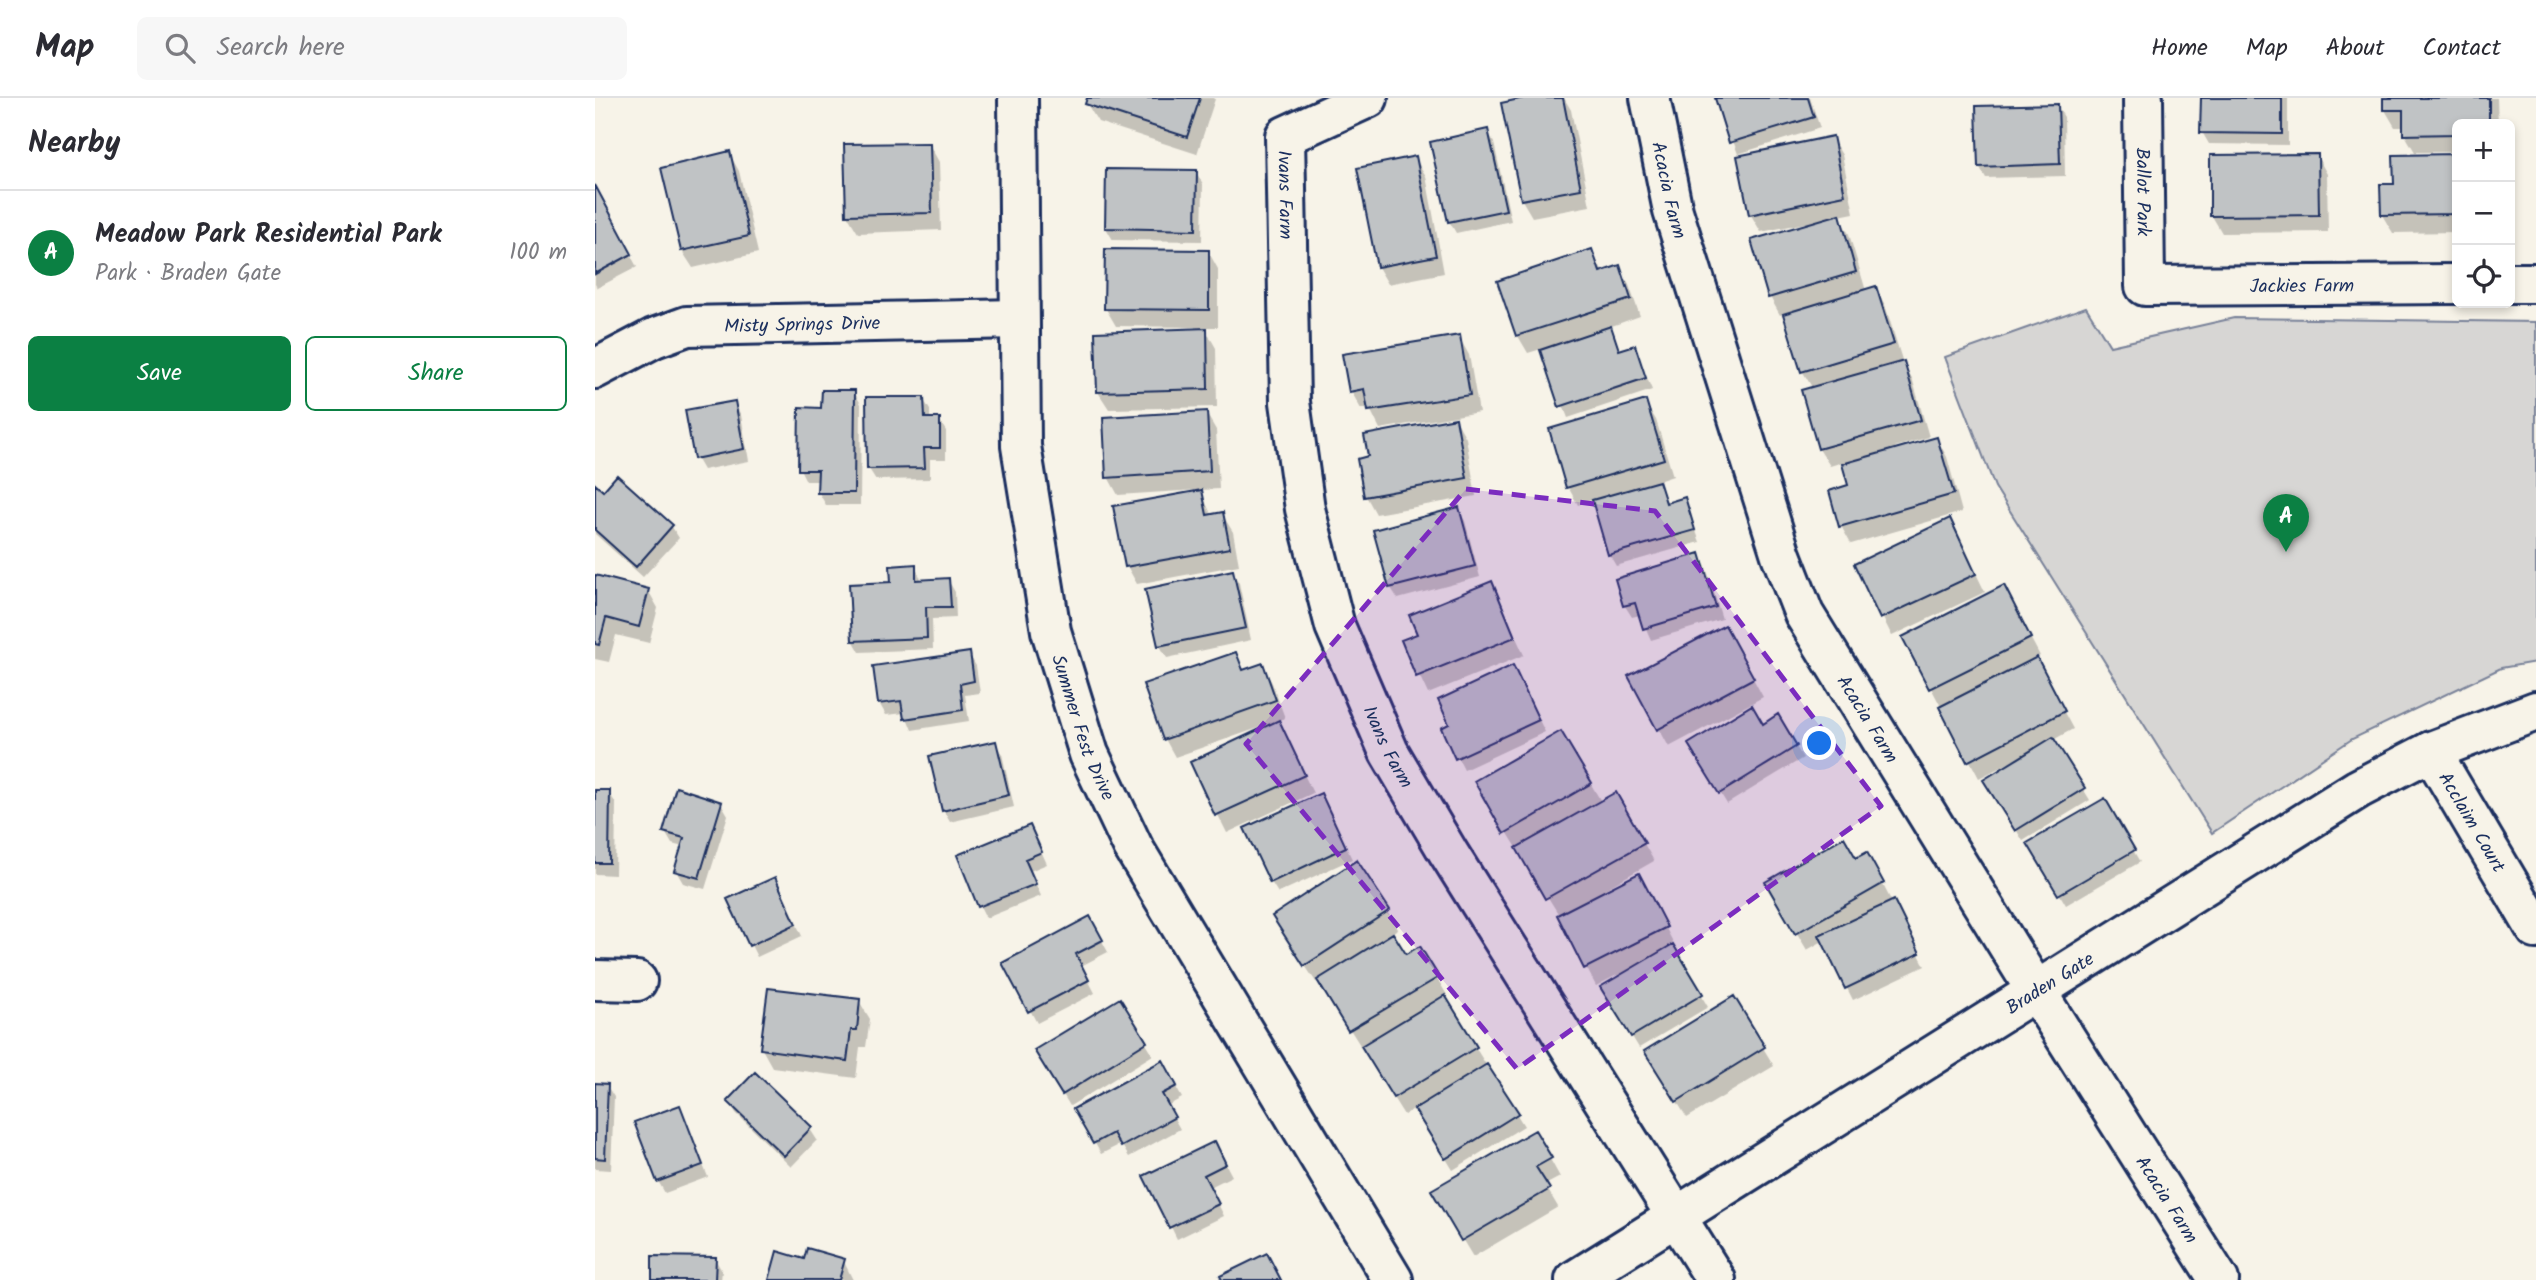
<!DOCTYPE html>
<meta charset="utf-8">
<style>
:root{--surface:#fff;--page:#f7f7f7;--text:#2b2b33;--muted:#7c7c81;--line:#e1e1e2;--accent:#0b8043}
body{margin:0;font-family:Kalam,sans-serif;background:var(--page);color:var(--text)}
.controls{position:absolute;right:21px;top:21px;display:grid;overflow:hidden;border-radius:10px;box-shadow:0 4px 10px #0003}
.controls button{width:63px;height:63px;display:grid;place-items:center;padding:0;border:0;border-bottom:2px solid var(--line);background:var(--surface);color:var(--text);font:35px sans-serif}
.you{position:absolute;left:1225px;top:646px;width:24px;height:24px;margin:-18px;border:5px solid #fff;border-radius:50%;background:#1a73e8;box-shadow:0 0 0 10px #1a73e833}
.badge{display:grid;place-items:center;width:46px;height:46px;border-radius:50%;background:var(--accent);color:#fff;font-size:23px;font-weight:700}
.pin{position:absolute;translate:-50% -58px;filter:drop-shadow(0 2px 4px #0008)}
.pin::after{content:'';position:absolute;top:37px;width:24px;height:21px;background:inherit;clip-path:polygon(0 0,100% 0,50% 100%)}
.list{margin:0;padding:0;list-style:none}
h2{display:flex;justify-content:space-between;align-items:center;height:91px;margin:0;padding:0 28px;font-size:30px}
h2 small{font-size:23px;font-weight:400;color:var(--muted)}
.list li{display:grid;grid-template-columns:46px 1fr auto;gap:21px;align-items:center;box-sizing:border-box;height:126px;padding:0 28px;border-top:2px solid var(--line)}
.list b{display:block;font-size:26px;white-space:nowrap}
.list p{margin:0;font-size:23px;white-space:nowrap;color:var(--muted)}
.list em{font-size:23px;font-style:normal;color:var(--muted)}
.actions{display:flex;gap:14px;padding:21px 28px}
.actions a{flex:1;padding:16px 0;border:2px solid var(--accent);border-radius:10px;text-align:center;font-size:24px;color:var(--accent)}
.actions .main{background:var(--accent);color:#fff}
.icon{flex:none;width:38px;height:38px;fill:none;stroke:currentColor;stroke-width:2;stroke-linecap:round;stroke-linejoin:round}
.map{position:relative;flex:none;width:1941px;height:1182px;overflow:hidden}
header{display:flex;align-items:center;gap:42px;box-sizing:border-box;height:98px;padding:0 35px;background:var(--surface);border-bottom:2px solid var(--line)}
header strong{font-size:33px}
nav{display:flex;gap:38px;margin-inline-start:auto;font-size:24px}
.search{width:490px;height:63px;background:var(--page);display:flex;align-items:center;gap:18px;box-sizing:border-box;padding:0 24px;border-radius:10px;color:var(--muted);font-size:26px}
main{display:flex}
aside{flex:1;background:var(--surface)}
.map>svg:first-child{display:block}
.green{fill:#d7d6d4;stroke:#798299;stroke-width:2}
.shadow{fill:#0003}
.building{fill:#c0c3c5;stroke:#1b2f5e;stroke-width:2}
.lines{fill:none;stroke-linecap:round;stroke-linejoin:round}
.minor-casing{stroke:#1b2f5e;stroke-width:44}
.minor{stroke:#f7f3e8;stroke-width:38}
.marked{fill:#7b2cbf;fill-opacity:0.2;stroke:#7b2cbf;stroke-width:5;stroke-dasharray:14 9;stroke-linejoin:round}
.labels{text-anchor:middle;stroke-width:6;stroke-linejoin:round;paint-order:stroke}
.street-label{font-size:19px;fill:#1b2f5e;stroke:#f7f3e8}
</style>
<header>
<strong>Map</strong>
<div class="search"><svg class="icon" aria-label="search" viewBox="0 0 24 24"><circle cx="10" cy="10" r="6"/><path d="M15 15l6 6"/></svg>Search here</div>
<nav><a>Home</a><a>Map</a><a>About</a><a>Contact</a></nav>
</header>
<main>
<aside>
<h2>Nearby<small></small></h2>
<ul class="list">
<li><span class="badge">A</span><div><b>Meadow Park Residential Park</b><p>Park · Braden Gate</p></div><em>100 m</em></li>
</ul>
<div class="actions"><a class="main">Save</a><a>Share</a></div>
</aside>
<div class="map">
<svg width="1941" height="1182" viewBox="0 0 1941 1182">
<rect width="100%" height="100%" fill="#f7f3e8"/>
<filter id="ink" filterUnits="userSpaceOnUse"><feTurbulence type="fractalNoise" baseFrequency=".0143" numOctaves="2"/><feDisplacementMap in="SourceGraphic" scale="14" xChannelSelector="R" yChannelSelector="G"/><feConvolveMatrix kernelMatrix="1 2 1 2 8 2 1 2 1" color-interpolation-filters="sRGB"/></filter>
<g filter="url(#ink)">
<!-- green -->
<path class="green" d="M1491,209L1515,248L1639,220L1941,224V564L1906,570L1757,641L1617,735L1400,389L1350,259Z"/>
<!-- shadow -->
<path class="shadow" d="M494,0H619L620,1L602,56L503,24L492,6Z
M937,0H969L976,12L995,108L937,119L927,102Z
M1122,0H1215L1225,30L1143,56Z
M1607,0H1693V47L1614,46L1607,34Z
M1790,0H1902L1903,26H1862V54H1820L1810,37V29H1800L1790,12Z
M1462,8L1469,19L1470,78L1391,80L1384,68Z
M893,33L899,45L916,123L861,135L854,123Z
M1237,40L1247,57L1259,115L1244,118L1254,136L1271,193L1280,190L1290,207L1308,265L1318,283L1334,339L1300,349L1301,353L1342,341L1352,359L1367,414L1256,446L1246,428L1255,388L1248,364L1235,368L1224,351L1218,291L1208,274L1190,215L1185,217L1175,199L1210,125L1166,134L1156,117L1144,59Z
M334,46L344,64L346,132L263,135L252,117Z
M134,55L144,73L163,155L98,170L87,153L69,71Z
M1722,58L1732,76L1733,134L1627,135L1617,118Z
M1862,58V134L1798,135L1787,117L1801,88L1800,59Z
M820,60L831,78L849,175L793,186L783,169Z
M601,74L608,86L607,143L518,142L511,130Z
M0,90L42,169L2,190L0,186Z
M613,153L623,171V229H609L621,250L622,309L514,311L503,294L600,232V229L521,228L511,211Z
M997,153L1008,175L1024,170L1034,187L1045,218L1014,229L1026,254L1039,249L1057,292L973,320L946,251L933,255L923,238L904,184Z
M864,239L874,257L884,314L785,331L774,309L766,311L756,293Z
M259,294L266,306L265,407H231L224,395V383H211L205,371L228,312Z
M328,301L335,312V322H344L351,333V361H335V381L281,382L274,371Z
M1050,304L1061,322L1078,378L1063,383L1073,406L1089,401L1105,444L1021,468L1014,456L998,402L983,407L973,389Z
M139,305L146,317L154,363L108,372L101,360Z
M611,315L621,332L624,391L605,392L617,418L627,416L638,434L644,467L542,486L532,468L602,392L523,397L513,379Z
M861,322L871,340L881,398L781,416L771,398Z
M22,380L77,429L84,440L48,479L0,436V388L8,396Z
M863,411L870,423L885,479L803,501L796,490L781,433Z
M1364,440L1390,494L1297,538L1261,467Z
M1104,457L1111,469L1127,521L1056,542L1045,517L1037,519L1030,508L1022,482Z
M320,468L327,483L353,482L360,494L361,520L337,521L338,551L265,554L258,542L298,486Z
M637,474L644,485L656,542L572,560L565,548L553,492Z
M0,479L53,492L63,510L54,545L21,537L14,564L0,561Z
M896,485L929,557L833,596L808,543L824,537Z
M1418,507L1445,558L1440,560L1478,631L1458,642L1495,702L1428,743L1391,682L1415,667L1414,665L1384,680L1309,539Z
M1140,547L1168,599L1074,649L1036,579Z
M374,556L381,568L385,595L370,597L374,623L317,632L310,615L291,617L284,605Z
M640,556L650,573L667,567L677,585L690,620L683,623L718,695L632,735L597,665L676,628L675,626L580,659L570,641Z
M924,581L950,634L869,672L848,631Z
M1183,619L1208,660L1132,706L1095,646L1168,628Z
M966,635L1007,705L1021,697L1059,763L1010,791L1011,794L1053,795L1080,848L1078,849L1113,909L1044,950L1007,889L1024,880L1022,877L1001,888L964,817L881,684Z
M400,645L407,656L419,709L355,724L348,712Z
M0,694H14L21,706L20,777L0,776Z
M1509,703L1545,764L1471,807L1435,746Z
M126,705L133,717L110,791L88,785L81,773L88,749L77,746L70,734Z
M732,709L757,761L683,795L676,784Z
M435,729L452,766L435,773L446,798L391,820L385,808Z
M1272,756L1330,868L1258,902L1228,843L1212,852L1172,785L1260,762Z
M761,765L803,831L796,835L810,858L824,850L852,897L849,899L929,1028L858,1072L820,1010L809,1017L724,882L721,884L689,836Z
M186,793L207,838L162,859L156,847Z
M501,832L513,854L486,868L500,895L442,925L410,866Z
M1138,900L1179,968L1092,1020L1062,971Z
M524,902L558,957L475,1008L442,953Z
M264,903L275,921L271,949H265L261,980L177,969L167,951Z
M567,964L587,1000L572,1008L585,1031L534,1059L526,1046L506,1056L481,1012Z
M0,987L12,988L19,999L16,1072L0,1071Z
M134,1003L215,1031L222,1042L196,1069L141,1015Z
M84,1009L113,1079L70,1095L63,1083Z
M940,1034L965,1079L950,1087L963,1109L878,1159L838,1093Z
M626,1057L637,1078L615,1089L629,1118L582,1141L551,1078Z
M120,1161L127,1173L126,1182H59Z
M248,1162L258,1182H176L210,1163Z"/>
<!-- building -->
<path class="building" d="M492,0H605L592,39L490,6Z
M929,0H968L986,91L926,102L906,5Z
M1120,0H1213L1219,19L1134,45Z
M1606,0H1687V36L1605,35Z
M1788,0H1894V26H1862V36L1808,37V12H1788Z
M1463,6L1465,66L1383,69L1381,8Z
M893,31L911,112L853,124L835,44Z
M1238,38L1250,97L1154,117L1142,58Z
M335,45L337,115L251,117L249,46Z
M135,53L154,138L86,153L66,70Z
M1723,56L1724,117L1615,118V57Z
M1862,56V116L1786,117L1785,86H1799L1798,57Z
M821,58L841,158L782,169L762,70Z
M511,71L602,72L601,132L510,130Z
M0,87L37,156L0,176Z
M1245,116L1261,174L1173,200L1156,142Z
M510,151L614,152V212L509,211Z
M997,151L1005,174L1025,167L1036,201L921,238L902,183Z
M1281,188L1299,246L1206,274L1188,216Z
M1016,228L1024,252L1040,247L1051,280L964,309L945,252Z
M612,230L613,291L502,294L500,234Z
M865,237L875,297L773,313L769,291L754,294L747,256Z
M1309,263L1326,322L1223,351L1206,292Z
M227,292H260L259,395H222L223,372H203L204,309L226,310Z
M271,299H329L330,320H345V350H329L330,370L272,371Z
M1051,302L1069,361L971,390L954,331Z
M140,303L149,351L99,361L90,312Z
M612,313L615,373L511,380L508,319Z
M861,320L872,380L769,399L762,361L773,358L769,337Z
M1342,339L1359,396L1244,429L1234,393L1253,387L1247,366Z
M22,377L78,427L41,469L0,432V386L8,393Z
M1064,383L1071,405L1090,399L1100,432L1013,457L997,402Z
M607,392L612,417L628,414L635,450L530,469L518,408Z
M864,409L880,468L794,490L778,432Z
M1355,420L1381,476L1285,521L1259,466Z
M1105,455L1121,509L1048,531L1040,505L1028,508L1020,481Z
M321,466V482L354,480L356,509H331L332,540L257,543L254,486L296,484L295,468Z
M638,472L651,530L563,548L550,491Z
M0,477L54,491L44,529L11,520L4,547L0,546Z
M897,483L920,539L821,579L806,542L822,536L814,517Z
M1409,487L1436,540L1334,591L1307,539Z
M1130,527L1159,580L1062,632L1033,578Z
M375,554L379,583L365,586L368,612L309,621L306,603L283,606L278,568Z
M641,554L648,572L668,565L681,602L568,642L548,586Z
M1442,559L1470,613L1372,664L1344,609Z
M918,567L944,622L860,661L846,630L854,626L843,602Z
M1157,607L1168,626L1183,616L1202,648L1124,696L1093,646Z
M684,622L710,677L620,718L595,664Z
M966,633L997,685L909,736L879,683Z
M1458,639L1490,690L1420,733L1388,682Z
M401,643L414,697L347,713L334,658Z
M81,689L127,704L104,780L79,773L89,740L68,734Z
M0,692H15L14,765H0Z
M1021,694L1050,745L950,801L921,750Z
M726,695L751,749L675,785L649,730Z
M1510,700L1540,752L1463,797L1432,745Z
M435,727L447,754L430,761L441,786L383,809L362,757Z
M1249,739L1261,760L1272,754L1289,785L1200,836L1170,784Z
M762,762L795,812L709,868L677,818Z
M1044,775L1072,829L989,871L962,817Z
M180,779L201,826L154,848L132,801Z
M1299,802L1325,855L1250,891L1224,837Z
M495,818L508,842L481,856L494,882L433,914L407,865Z
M798,835L811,856L825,848L844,879L753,933L722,882Z
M1078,846L1108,896L1036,939L1005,889Z
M173,890L265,901L262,932H256L252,963L165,951Z
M850,897L882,949L798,1000L766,948Z
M1139,898L1170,949L1081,1004L1049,953Z
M525,900L552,944L467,997L439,952Z
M568,962L582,988L567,996L580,1019L526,1049L518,1035L498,1046L478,1011Z
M892,966L924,1015L850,1061L819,1011Z
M160,974L217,1029L189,1058L132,1003Z
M0,985L13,986L10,1061L0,1060Z
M85,1007L108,1067L62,1084L39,1024Z
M940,1032L957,1060L941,1069L955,1091L866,1143L836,1092Z
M620,1043L631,1066L609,1077L624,1106L574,1130L548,1078Z
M212,1150L250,1161L244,1182H174L182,1153L209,1161Z
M672,1155L686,1182H627L625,1178Z
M57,1158L121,1159L120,1182H57Z"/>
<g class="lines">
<defs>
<g id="minor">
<path id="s1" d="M423,0L426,348L456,533L494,656L538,749L798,1182"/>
<path id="s2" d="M773,0L690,38L695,304L710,411L740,528L794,654L853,754L1121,1182"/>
<path id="s3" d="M1055,0L1078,113L1186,457L1209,516L1441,893L1624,1182"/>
<path id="s4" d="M1548,0L1550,188L1862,186"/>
<path d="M1915,185H1941"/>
<path id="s5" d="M0,271L59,240L92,228L424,221"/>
<path id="s6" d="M1836,653L1941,831"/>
<path d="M0,882L42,883"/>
<path id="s7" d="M980,1182L1763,691L1836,653L1941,613"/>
</g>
</defs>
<!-- minor casing -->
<use href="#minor" class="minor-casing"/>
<!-- minor -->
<use href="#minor" class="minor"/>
</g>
</g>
<!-- marked area -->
<path class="marked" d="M871,391L1060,413L1286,708L922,971L651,646Z"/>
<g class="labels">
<!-- street labels -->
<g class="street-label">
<text dy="7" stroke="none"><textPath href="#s3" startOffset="94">Acacia Farm</textPath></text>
<text dy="7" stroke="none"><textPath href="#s4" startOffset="94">Ballot Park</textPath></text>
<text dy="7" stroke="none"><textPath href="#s2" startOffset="150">Ivans Farm</textPath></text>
<text dy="7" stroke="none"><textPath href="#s4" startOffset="345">Jackies Farm</textPath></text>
<text dy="7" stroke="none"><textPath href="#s5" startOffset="217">Misty Springs Drive</textPath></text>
<text dy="7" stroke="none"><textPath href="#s3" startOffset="662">Acacia Farm</textPath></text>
<text dy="7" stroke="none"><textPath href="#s1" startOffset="637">Summer Fest Drive</textPath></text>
<text dy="7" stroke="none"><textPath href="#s2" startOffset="718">Ivans Farm</textPath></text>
<text dy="7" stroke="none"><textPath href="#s6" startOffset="82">Acclaim Court</textPath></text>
<text dy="7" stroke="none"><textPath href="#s7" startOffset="560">Braden Gate</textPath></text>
<text dy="7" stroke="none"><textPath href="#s3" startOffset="1228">Acacia Farm</textPath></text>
</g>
</g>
</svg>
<div class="controls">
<button>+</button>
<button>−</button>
<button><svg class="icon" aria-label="locate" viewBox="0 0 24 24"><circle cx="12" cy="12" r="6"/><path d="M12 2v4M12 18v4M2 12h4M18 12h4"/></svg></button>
</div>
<div class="you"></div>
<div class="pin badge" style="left:1691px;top:454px">A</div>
</div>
</main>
